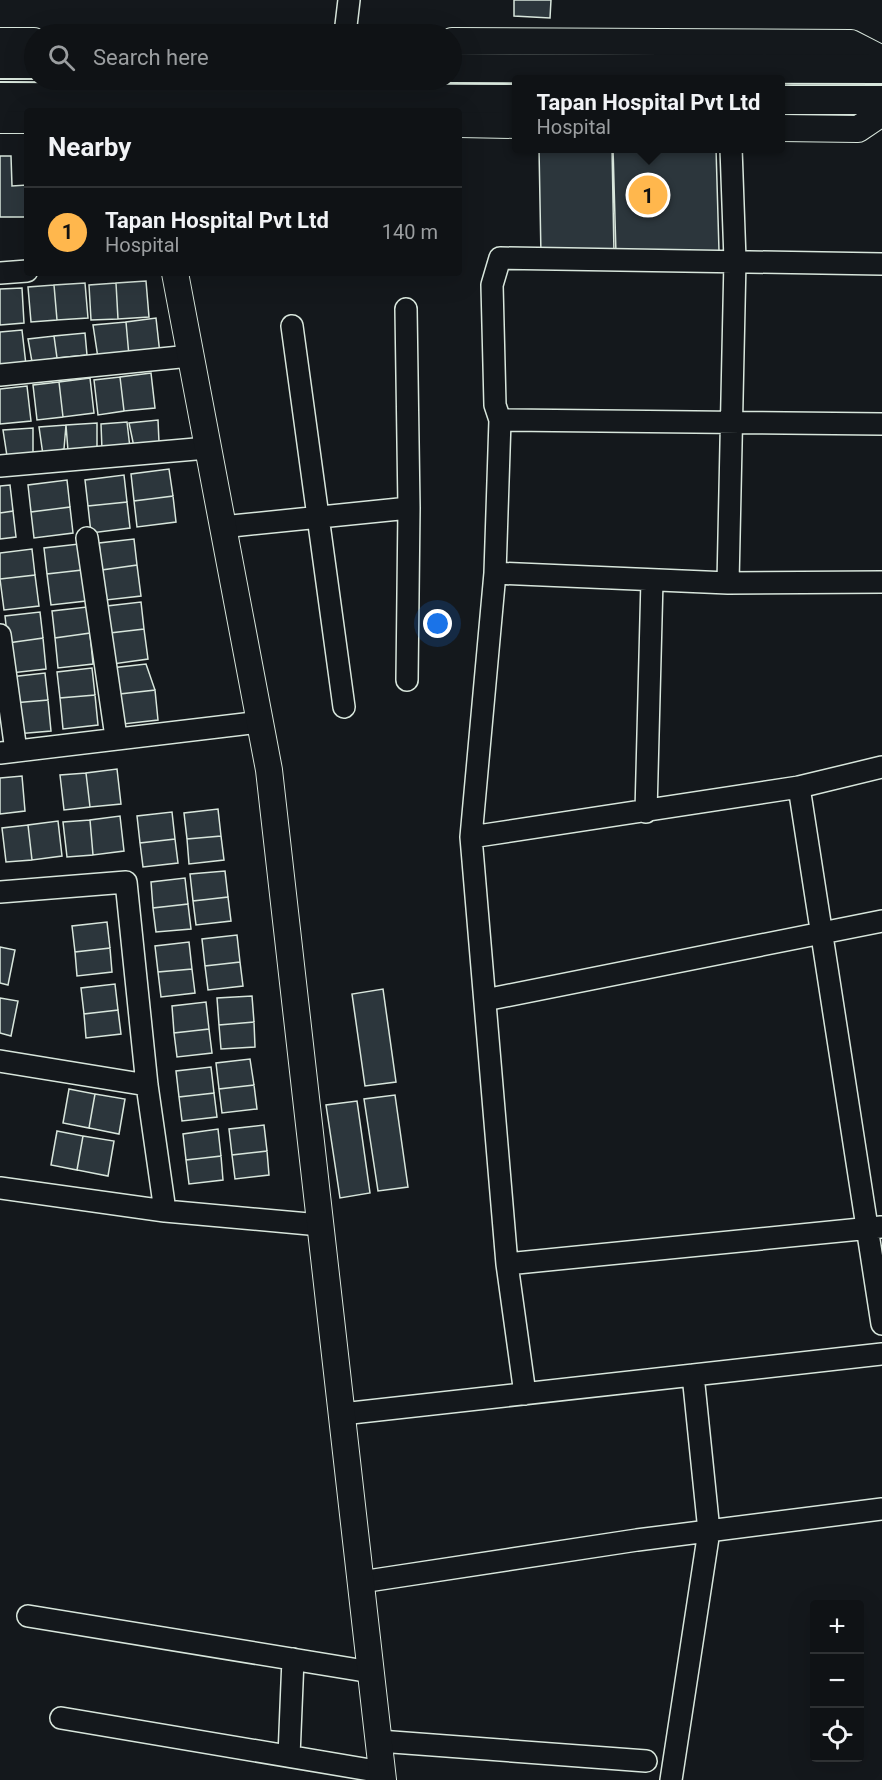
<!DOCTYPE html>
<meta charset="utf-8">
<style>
:root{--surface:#0f1215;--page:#1d2022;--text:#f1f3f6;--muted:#9b9ea0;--line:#2f3234;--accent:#ffb74d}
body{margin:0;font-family:Roboto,sans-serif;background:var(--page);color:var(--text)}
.controls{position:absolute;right:18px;bottom:18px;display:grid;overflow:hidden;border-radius:6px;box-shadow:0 6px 24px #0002}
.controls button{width:54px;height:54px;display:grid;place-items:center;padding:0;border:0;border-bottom:2px solid var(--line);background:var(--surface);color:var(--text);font:30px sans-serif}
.you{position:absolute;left:438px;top:624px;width:21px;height:21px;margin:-15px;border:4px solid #fff;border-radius:50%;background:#1a73e8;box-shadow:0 0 0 9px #1a73e833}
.badge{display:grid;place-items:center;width:39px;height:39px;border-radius:50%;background:var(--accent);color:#111;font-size:20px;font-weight:700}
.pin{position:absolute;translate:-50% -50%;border:3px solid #fff;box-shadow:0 2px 6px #0006}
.popup{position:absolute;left:512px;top:75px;width:273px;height:78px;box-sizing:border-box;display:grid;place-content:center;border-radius:6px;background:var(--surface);filter:drop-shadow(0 2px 4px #0005);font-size:20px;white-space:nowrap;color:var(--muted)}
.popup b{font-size:22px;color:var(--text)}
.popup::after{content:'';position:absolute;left:50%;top:100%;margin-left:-12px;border:12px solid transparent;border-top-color:var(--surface)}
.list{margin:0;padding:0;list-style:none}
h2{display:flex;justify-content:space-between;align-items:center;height:78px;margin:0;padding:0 24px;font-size:26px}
h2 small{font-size:20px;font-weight:400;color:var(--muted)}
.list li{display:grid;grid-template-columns:39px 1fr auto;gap:18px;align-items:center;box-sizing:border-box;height:90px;padding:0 24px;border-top:2px solid var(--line)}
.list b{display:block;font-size:22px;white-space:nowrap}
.list p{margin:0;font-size:20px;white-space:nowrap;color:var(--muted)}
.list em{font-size:20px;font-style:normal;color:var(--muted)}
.icon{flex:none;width:33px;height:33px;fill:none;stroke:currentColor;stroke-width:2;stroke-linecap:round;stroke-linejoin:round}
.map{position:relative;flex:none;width:882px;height:1780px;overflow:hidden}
.search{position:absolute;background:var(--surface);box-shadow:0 6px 24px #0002;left:24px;top:24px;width:438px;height:66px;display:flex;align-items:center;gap:15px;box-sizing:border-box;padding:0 21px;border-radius:33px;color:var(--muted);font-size:22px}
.panel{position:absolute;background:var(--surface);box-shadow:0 6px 24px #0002;left:24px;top:108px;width:438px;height:168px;border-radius:6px}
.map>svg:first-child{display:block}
.building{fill:#2c363c;stroke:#d8e6dc;stroke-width:1.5}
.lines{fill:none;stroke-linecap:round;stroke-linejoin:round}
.minor-casing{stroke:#d8e6dc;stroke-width:24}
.tertiary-casing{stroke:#d8e6dc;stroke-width:28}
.secondary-casing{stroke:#d8e6dc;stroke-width:32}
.minor{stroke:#14181c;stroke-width:21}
.tertiary{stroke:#14181c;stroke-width:26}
.secondary{stroke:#14181c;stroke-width:28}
</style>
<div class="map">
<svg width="882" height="1780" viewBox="0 0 882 1780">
<rect width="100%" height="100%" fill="#14181c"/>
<!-- building -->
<path class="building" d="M514,0H551L550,18L514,16Z
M539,148H612L614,254L541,256Z
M613,148H716L719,251L616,254Z
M0,156H11L12,186L27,185V217H0Z
M146,281L149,317L118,319L116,283Z
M85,283L88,318L57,320L54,285Z
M116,283L118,319L91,320L89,285Z
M54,285L57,320L31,322L28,287Z
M22,288L24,323L0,325V289Z
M156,318L160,354L129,356L126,322Z
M126,322L129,356L98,358L93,325Z
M22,330L26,365L0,368V332Z
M85,333L87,355L57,358L54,336Z
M54,336L57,358L32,362L28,339Z
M151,373L155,408L124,411L120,377Z
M120,377L124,411L98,415L94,380Z
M90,378L94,413L63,417L59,382Z
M59,382L63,417L37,420L33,385Z
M27,386L31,421L0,424V389Z
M158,420L159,442L134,447L129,423Z
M127,422L130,448L102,450L101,424Z
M97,423V450L68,451L66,425Z
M66,425L64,449L43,455L39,427Z
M33,428V454L7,456L3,430Z
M169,469L173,496L134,501L131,474Z
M124,475L127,502L88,506L85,480Z
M67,480L70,507L31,512L28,485Z
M10,485L13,511L0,513V486Z
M173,496L176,522L137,527L134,501Z
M127,502L130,528L91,533L88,506Z
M70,507L73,533L34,538L31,512Z
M13,511L16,537L0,539V513Z
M134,539L137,565L102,570L99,543Z
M79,544L82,570L47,574L44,548Z
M32,549L35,575L0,579V553Z
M137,565L141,596L106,600L102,570Z
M82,570L86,601L51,605L47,574Z
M35,575L39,606L4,610L0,579Z
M141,602L144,629L110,633L107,606Z
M87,607L90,633L55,638L52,611Z
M40,612L43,638L8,643L5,616Z
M144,629L148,659L113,664L110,633Z
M90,633L93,664L58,668L55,638Z
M43,638L46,669L11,673L8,643Z
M146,664L155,690L120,694L111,668Z
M92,668L95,695L60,698L57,672Z
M45,673L48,700L13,703L10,677Z
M155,690L158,720L123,724L120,694Z
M95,695L98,725L63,729L60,698Z
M48,700L51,731L16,734L13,703Z
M117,769L121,804L90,807L86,773Z
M86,773L90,807L64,810L60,775Z
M22,776L25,811L0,814V778Z
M218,809L221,836L187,839L184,813Z
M172,812L175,839L140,843L137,816Z
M120,816L124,851L93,855L90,820Z
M90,820L93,855L67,857L63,822Z
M58,821L62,856L32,860L28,825Z
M28,825L32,860L6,862L2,828Z
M221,836L224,860L189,864L187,839Z
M175,839L178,863L143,867L140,843Z
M225,871L228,897L193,901L190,874Z
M185,878L188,904L153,908L151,882Z
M228,897L231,921L196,925L193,901Z
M188,904L191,929L156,932L153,908Z
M107,922L110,948L75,952L72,926Z
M237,935L240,962L205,966L202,939Z
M189,942L192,969L158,972L155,946Z
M0,947L15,950L8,985L0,983Z
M110,948L112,972L77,976L75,952Z
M240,962L243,986L208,990L205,966Z
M192,969L195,993L161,997L158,972Z
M115,984L118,1010L84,1014L81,988Z
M383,989L396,1082L365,1086L352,994Z
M252,996L254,1022L219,1025L217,998Z
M0,998L18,1001L11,1036L0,1033Z
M206,1002L209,1029L174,1033L172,1006Z
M118,1010L121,1034L86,1038L84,1014Z
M254,1022L255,1047L221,1049L219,1025Z
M209,1029L212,1053L177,1057L174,1033Z
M250,1059L254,1085L219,1089L216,1063Z
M211,1067L214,1093L179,1097L176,1071Z
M254,1085L257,1109L222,1113L219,1089Z
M69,1089L95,1094L89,1128L63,1123Z
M214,1093L217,1117L182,1121L179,1097Z
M95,1094L125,1099L119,1134L89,1128Z
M395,1095L408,1187L378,1191L364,1099Z
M357,1101L370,1193L340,1198L326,1105Z
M264,1125L267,1151L232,1155L229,1129Z
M218,1129L221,1156L186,1160L183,1134Z
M57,1131L83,1136L77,1170L51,1165Z
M83,1136L114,1141L108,1176L77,1170Z
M267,1151L269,1175L235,1179L232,1155Z
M221,1156L223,1180L189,1184L186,1160Z"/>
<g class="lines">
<defs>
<path id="minor" d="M345,34L349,0
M0,273L27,271
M406,309L409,508L407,680
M292,326L344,707
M0,375L190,356
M500,420L495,405L492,285L500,258L882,264
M0,466L207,448
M222,527L409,508
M87,538L116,737
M495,573L728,583L882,582
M728,583L735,260L731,148
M0,635L16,751
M0,753L260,722
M882,767L799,787L882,1324
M646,812L652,580
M471,837L495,573L500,420L882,424
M0,892L126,882L147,1085L165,1211
M485,1000L882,921
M0,1061L147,1085
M0,1188L165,1211L320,1225
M507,1264L471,837L799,787
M525,1394L507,1264L881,1227
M342,1414L882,1354
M361,1582L637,1540L882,1509
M28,1616L371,1672
M61,1718L382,1772
M379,1741L646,1761
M289,1756L293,1659
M671,1780L709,1531L693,1375"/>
<path id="tertiary" d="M0,41H34
M452,41L851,43L882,59
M0,120H27
M459,124L516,125
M780,128L858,129L882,113
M175,273L269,770L383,1780"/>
<path id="secondary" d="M0,64H34
M452,68L882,69
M0,97L516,99
M780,100H882"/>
</defs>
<!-- minor casing -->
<use href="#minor" class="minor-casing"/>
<!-- tertiary casing -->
<use href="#tertiary" class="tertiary-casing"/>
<!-- secondary casing -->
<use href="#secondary" class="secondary-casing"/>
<!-- minor -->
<use href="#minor" class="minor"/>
<!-- tertiary -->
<use href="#tertiary" class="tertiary"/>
<!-- secondary -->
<use href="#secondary" class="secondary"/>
</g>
</svg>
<div class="controls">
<button>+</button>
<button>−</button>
<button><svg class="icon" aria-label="locate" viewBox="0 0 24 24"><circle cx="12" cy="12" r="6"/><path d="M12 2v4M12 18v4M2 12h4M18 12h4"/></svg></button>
</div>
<div class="you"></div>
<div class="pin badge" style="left:648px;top:195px">1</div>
<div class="popup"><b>Tapan Hospital Pvt Ltd</b>Hospital</div>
<div class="search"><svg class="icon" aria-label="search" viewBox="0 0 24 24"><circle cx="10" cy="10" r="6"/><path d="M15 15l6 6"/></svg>Search here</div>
<section class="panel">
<h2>Nearby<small></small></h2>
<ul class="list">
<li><span class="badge">1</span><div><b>Tapan Hospital Pvt Ltd</b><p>Hospital</p></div><em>140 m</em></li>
</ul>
</section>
</div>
